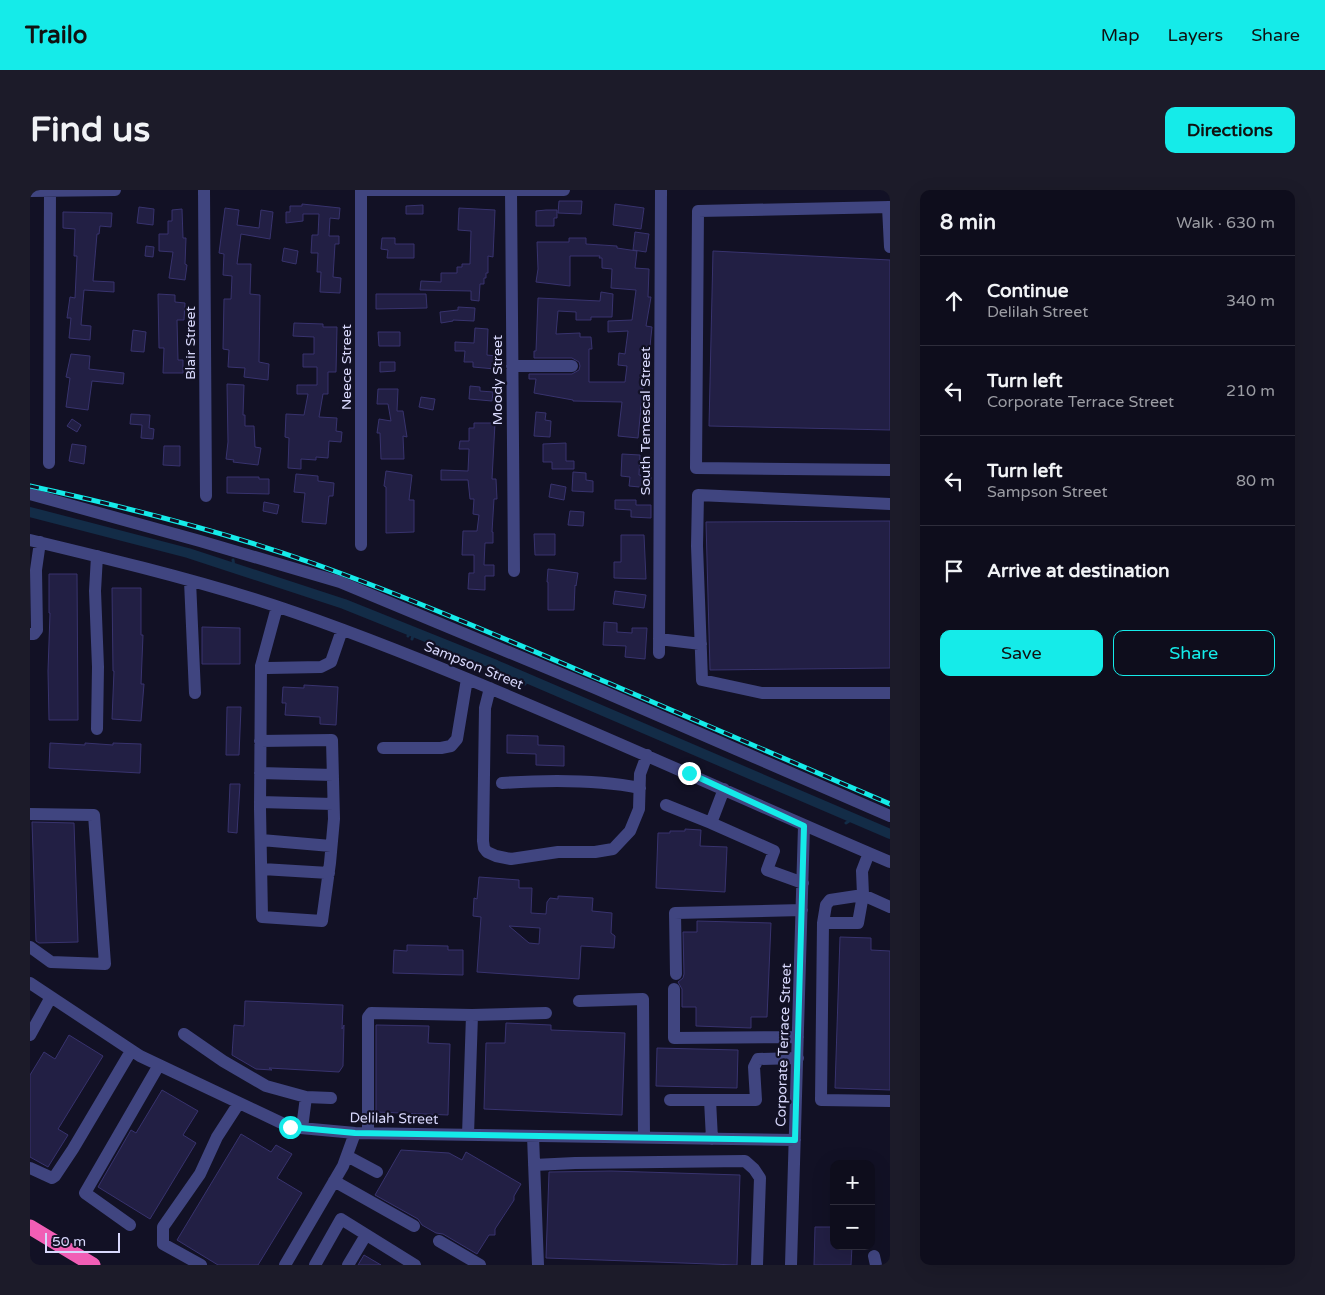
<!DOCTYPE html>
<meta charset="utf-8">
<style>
:root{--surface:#0e0d1c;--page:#1c1b29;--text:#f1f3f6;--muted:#9b9ca3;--line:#2e2d3b;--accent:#15ebe9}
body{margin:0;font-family:"Varela Round",sans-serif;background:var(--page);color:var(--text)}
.controls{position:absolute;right:15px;bottom:15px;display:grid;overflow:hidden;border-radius:10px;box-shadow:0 5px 20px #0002}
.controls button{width:45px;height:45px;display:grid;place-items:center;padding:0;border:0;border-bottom:1px solid var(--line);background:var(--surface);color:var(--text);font:25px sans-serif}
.scale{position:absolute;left:15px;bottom:12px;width:75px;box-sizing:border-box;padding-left:5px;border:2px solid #d8d8fc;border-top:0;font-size:14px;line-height:18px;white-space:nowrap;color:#d8d8fc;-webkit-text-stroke:4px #121125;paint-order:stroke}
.stop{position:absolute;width:15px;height:15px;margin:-11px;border:4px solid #15ebe9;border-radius:50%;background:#fff}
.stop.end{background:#15ebe9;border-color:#fff;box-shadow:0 1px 5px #0008}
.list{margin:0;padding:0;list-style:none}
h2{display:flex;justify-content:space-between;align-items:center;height:65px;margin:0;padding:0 20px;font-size:21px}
h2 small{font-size:16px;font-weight:400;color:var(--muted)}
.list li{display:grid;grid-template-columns:32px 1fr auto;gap:15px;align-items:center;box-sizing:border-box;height:90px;padding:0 20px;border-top:1px solid var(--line)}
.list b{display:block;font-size:19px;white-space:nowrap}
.list p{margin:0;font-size:16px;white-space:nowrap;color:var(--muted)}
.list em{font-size:16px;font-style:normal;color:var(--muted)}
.actions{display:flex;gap:10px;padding:15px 20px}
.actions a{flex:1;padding:11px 0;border:1px solid var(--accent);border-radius:10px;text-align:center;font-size:18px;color:var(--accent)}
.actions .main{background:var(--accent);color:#111}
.icon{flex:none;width:28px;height:28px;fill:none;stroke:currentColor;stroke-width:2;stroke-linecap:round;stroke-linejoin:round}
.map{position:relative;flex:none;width:860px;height:1075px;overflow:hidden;border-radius:10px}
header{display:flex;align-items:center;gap:30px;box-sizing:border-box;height:70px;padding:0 25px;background:var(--accent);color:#111}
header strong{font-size:24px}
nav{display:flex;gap:28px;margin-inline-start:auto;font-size:18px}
.intro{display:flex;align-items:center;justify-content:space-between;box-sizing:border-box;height:120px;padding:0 30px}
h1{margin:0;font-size:35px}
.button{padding:12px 22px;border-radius:10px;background:var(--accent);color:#111;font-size:18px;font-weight:700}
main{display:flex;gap:30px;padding:0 30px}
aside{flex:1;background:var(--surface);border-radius:10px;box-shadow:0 5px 20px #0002}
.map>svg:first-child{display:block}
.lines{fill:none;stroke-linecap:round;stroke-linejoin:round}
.stream{stroke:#132c47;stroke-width:3}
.canal{stroke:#132c47;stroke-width:10}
.building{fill:#221f44;stroke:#38336e;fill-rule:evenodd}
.minor{stroke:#404580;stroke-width:12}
.highway{stroke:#f15eb5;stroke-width:15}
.rail-casing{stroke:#15ebe9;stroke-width:5}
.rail{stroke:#121125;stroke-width:3;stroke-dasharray:9;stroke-linecap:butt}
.route{stroke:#15ebe9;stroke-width:6}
.labels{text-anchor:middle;stroke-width:4.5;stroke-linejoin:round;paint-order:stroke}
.street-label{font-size:14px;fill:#d8d8fc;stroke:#121125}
</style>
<header>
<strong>Trailo</strong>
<nav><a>Map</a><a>Layers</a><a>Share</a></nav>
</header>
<div class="intro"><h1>Find us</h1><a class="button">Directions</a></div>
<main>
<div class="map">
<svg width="860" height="1075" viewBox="0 0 860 1075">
<rect width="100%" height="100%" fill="#121125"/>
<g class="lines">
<!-- stream -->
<path class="stream" d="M203,370L204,378
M378,446L380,440
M382,449L384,442
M495,494L497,488
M816,633L824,628"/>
<!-- canal -->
<path class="canal" d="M0,322L158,363L314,414L466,475L860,644"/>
</g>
<!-- building -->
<path class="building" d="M529,11H552L551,24L528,23Z
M272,14L310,18L309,29L300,28L299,46H309V54H305L303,87L311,88L310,103L290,102L291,82H287L288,63H281L282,45H288L289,24H273V31L256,33V22H260V16H272Z
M585,14L614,18L611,39L583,35Z
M393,15V24H376V16Z
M109,17L124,19L123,35L107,33Z
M195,18L209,20L207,35L229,38L231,20L243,22L240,49L211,44L207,74H221L220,104L230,105L229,172L239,174L238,190L214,187L215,178L198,177L199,160L193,159L194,109H201L202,86L193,85L194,64L189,63Z
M429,18L465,20L463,67L458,66V83H456V88H454V94H450L449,111L441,110V101L390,100L391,91L411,92V83H427V77H432V74H440L441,41L428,40Z
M152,19L153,48H156L155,74L157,75L155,90L139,88L143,62L129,61V44H138V31H142V20Z
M516,20H527V28H524V36H506V21Z
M33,22L82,23L81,37L70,36L69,44H67L63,91L84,92V102L54,100L51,135L61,136L60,150L39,148L41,128H37L40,107L45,108L47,66H44L45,39L33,38Z
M605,42L619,44L616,62L603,60Z
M352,48H365V54H384V68H357L358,60L351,59Z
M539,48H556V54L587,56V58L607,61L605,78L619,79L618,107H621L616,136L622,137L620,156H617L608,248L588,246L592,212L543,211V210L504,203L506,189H499V184H542L549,180L550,176L549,172L542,168H504V161H506L508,108L570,111L571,102L583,104L582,127H561V130H546V122L528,121L526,144L550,143V147H561L562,159H559V192H595L597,176L588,175L589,163L595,164L598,141L578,142V131L602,130L606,100L581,98L582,79L572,78V68H569L570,66H540V96L506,92L508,79L507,52H539Z
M116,56L124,57L123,67L115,66Z
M254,58L268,61L266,74L252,71Z
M683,61L860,70V240L679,236Z
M128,104L145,105V112L155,113L154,130H147L148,170H153V183H133L134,158H129Z
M346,104H396L397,118L346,119Z
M428,117L445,118L444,131L423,130V131L411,133L410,122L428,120Z
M264,133L293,134V137H307L306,182H298V204H293L289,227L307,228L306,241L312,242L311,252L299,251L298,268L286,267V270L271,269V279L258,278L259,248L255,247L256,224L274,225L278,204H267V195H287V177H273V164H284V147L263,146Z
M445,138L458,139L457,165L466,166L465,179L443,177V172H434L435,161H425V152L444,153Z
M103,140L116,142L114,162L101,161Z
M348,142H370V156H349Z
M41,164L60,166L59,179L94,183L93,194L62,191L58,220L36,217L40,188L36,187Z
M350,172H365V181L350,182Z
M197,194L214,195L213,225H215V236H224L225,257L231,258L228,275L203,272L204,270L196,269L198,252Z
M440,196L450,197V201L463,202L462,211L439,209Z
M348,199H368L367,221H373L377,247L373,246L374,269H351L350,243H347L349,229L361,231L358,214H347Z
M391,207L405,209L403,220L389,217Z
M506,222L516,223L515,230L521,231L520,247L504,246Z
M101,224L120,225L119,238L124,239L123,249L111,248L112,235L100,234Z
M42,229L51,235L47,242L37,236Z
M444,233H465L462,289H466L467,309H464L462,342H463V353H455L454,375H464V386H455V400L438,399L439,383H444V365H432L433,341H447L449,325L443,324L444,309H440L438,290H411V280L438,281L439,259H429L430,251H439V238H444Z
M536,253V271H544V279H522V272H513V254Z
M42,254L56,256L54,274L39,271Z
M134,256H150V276L133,275Z
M592,264L610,265L609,285L621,287L620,298L599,296L600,287L591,286Z
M356,281L382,285L379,310H384V342L356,343V297L354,296Z
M543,282L556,283V290L563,291V302L542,301Z
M266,284L288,286V291L304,293L303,306H299L296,334L272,332L275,303L264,302Z
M197,287H229V289H239V304L197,303Z
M521,294L536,297L534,310L519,307Z
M585,310H606V315H621V328L601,327V320L585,319Z
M234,312L249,315L247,324L233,321Z
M540,321L554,322L553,336L538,335Z
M860,331V478L680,480L676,332Z
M504,344H525V365H505Z
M591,345H614L616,389L584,388V372H591Z
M518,379L548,383L546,396L545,395L544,420H518V392H517Z
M19,384H47L48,530H19L18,481L20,423H19Z
M82,398H111V445H113L111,494H114L111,531L82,529L84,481H83Z
M585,401L616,405L614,418L583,414Z
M574,432L587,433V442L602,443V438H617L615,469L595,467L596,456L573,455Z
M172,437L210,438V474H172Z
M274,495L308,497L306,535L290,534V527L255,525L256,513H252L253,497L274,498Z
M197,517H211L209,565H196Z
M477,545L508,546V555L534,556V576L506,575V564L477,563Z
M20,553L55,555V553L83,555V553L111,554L110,583L19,578Z
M200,594H210L207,643L198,642Z
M2,632L44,633L48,752L9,753L6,751Z
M655,639L671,640L670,656L697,657L695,702L626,698L628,643H640V641H655Z
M449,687L489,690V698H502L501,723L516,724L517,712L520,708L528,709V706L563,708L562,721L582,723L581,743L585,746L584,758L551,756L549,789L447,782L451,727L443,726L444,708L447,709ZM479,736L510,738L509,754L499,753Z
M667,731L741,733L737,827H721V838L666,836V817H652V799L648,792L653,788L654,784L653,742H667Z
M810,747L841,748V760L860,761V900L805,898Z
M377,755L418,756V760H433V785L363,783L364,760L377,761Z
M215,811L313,815L312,839L314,835L313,876L309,882L239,878L242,880L226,879L202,865L204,835L214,836Z
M476,833L521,835V840L595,843L592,925L454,919L456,853H475Z
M346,835L399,836L398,853L420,854L418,925L346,922Z
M39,845L73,866L28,939L38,945L18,977L0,967V885L14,862L25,869Z
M627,858L708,860L707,898L626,896Z
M132,900L168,921L153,945L166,953L120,1029L68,997L101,940L106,943Z
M211,944L241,962L246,955L262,964L247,988L272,1003L228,1075H188L147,1050Z
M371,960L419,963L432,970L436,962L491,994L484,1006V1010L465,1039V1045H459L447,1064L413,1044L406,1043L392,1035L388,1029L345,1005Z
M581,981L710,985L707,1075L516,1068L519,982Z
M785,1037H804V1056H822L821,1075H784Z
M334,1065L351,1075H328Z"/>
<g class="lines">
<!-- minor -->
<path class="minor" d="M174,0L176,306
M337,0H534
M481,0L484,381
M0,1L85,0
M858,17L860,57
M860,17L668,21L666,278L860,280
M482,176H542
M19,273L20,0
M0,304L170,351L310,392L565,498L860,626
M860,314L668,305L667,356L672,490L732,503H860
M0,350C75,368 150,386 224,409C291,430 357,456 423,483C570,543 714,610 860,672
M331,355V0
M67,366L65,401L68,477L67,539
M160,391L165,503
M0,444H4L7,440L6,380L10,352
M629,449L671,454
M629,463L631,0
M231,476L238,478L291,477L301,472L312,440
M460,498L455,518L453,651L454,658L457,662L466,666L481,669L528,662H565L583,659L600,641L609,619L610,584L617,565
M230,551L302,550L304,629L300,673L292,731L232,727L230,618L231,476L247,417
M353,558H411L421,556L427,549L437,489
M230,583L303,585
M472,593C517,590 565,589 610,598
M694,599L681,633L744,661L737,680L773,693
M230,612L303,614
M636,615L681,633
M0,624L64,625L75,774L21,772L0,757
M231,650L301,656
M232,679L299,683
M860,717L833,705L800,710L796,715L793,733L791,910L860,911
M793,733H828L833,705L832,681L839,663
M646,784L645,723L772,720
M0,793L110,866L260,937L325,943L765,950
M644,799V848L768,847
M549,811L613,809L614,948
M442,825L516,823
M154,844L193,871L236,896L276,907L272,938
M0,845L21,807
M276,907L301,908
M640,910H726L724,877L728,869L768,868
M680,910L682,949
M338,943V827L341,823L442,825L438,945
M503,946L508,1075
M317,966L347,982
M504,975L545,973L715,971L724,979L730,988L727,1075
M0,978L22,988L25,986L43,959L101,861
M304,991L384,1036
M100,1035L55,1003L129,875
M409,1051L450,1075
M844,1066L846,1075
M171,1075L133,1054V1037L170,984L187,947L209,913
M255,1075L313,976L325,943
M285,1075L311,1029L385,1075
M318,1075L336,1045
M761,1075L774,636"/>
<!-- highway -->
<path class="highway" d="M0,1037L63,1075"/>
<defs>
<path id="rail" d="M0,296C96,317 192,341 285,374C383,409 480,451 576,492C670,532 765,573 860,614"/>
</defs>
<!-- rail casing -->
<use href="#rail" class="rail-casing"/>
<!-- rail -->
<use href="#rail" class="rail"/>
</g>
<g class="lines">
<!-- route -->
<path class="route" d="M260,937L325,943L765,950L774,636L659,583"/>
</g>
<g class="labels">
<!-- street labels -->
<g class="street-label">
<text transform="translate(160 153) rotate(-90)" y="5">Blair Street</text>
<text transform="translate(316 177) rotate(-90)" y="5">Neece Street</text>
<text transform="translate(467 190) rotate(-90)" y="5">Moody Street</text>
<text transform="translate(615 231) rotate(-90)" y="5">South Temescal Street</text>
<text transform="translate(444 475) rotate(22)" y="5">Sampson Street</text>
<text transform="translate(753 855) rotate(-88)" y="5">Corporate Terrace Street</text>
<text transform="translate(364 928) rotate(1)" y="5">Delilah Street</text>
</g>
</g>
</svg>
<div class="controls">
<button>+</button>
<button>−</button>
</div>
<div class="scale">50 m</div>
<div class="stop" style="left:260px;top:937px"></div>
<div class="stop end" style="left:659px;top:583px"></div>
</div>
<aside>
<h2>8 min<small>Walk · 630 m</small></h2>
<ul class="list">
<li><svg class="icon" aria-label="ahead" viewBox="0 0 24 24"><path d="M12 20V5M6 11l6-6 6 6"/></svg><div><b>Continue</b><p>Delilah Street</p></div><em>340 m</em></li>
<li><svg class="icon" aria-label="left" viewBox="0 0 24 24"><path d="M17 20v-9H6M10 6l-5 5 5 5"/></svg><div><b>Turn left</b><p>Corporate Terrace Street</p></div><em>210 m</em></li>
<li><svg class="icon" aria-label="left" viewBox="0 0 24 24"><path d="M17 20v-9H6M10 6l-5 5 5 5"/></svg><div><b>Turn left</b><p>Sampson Street</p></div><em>80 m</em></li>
<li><svg class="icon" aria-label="arrive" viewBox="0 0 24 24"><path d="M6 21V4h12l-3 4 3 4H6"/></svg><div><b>Arrive at destination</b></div></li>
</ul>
<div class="actions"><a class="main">Save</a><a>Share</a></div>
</aside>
</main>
